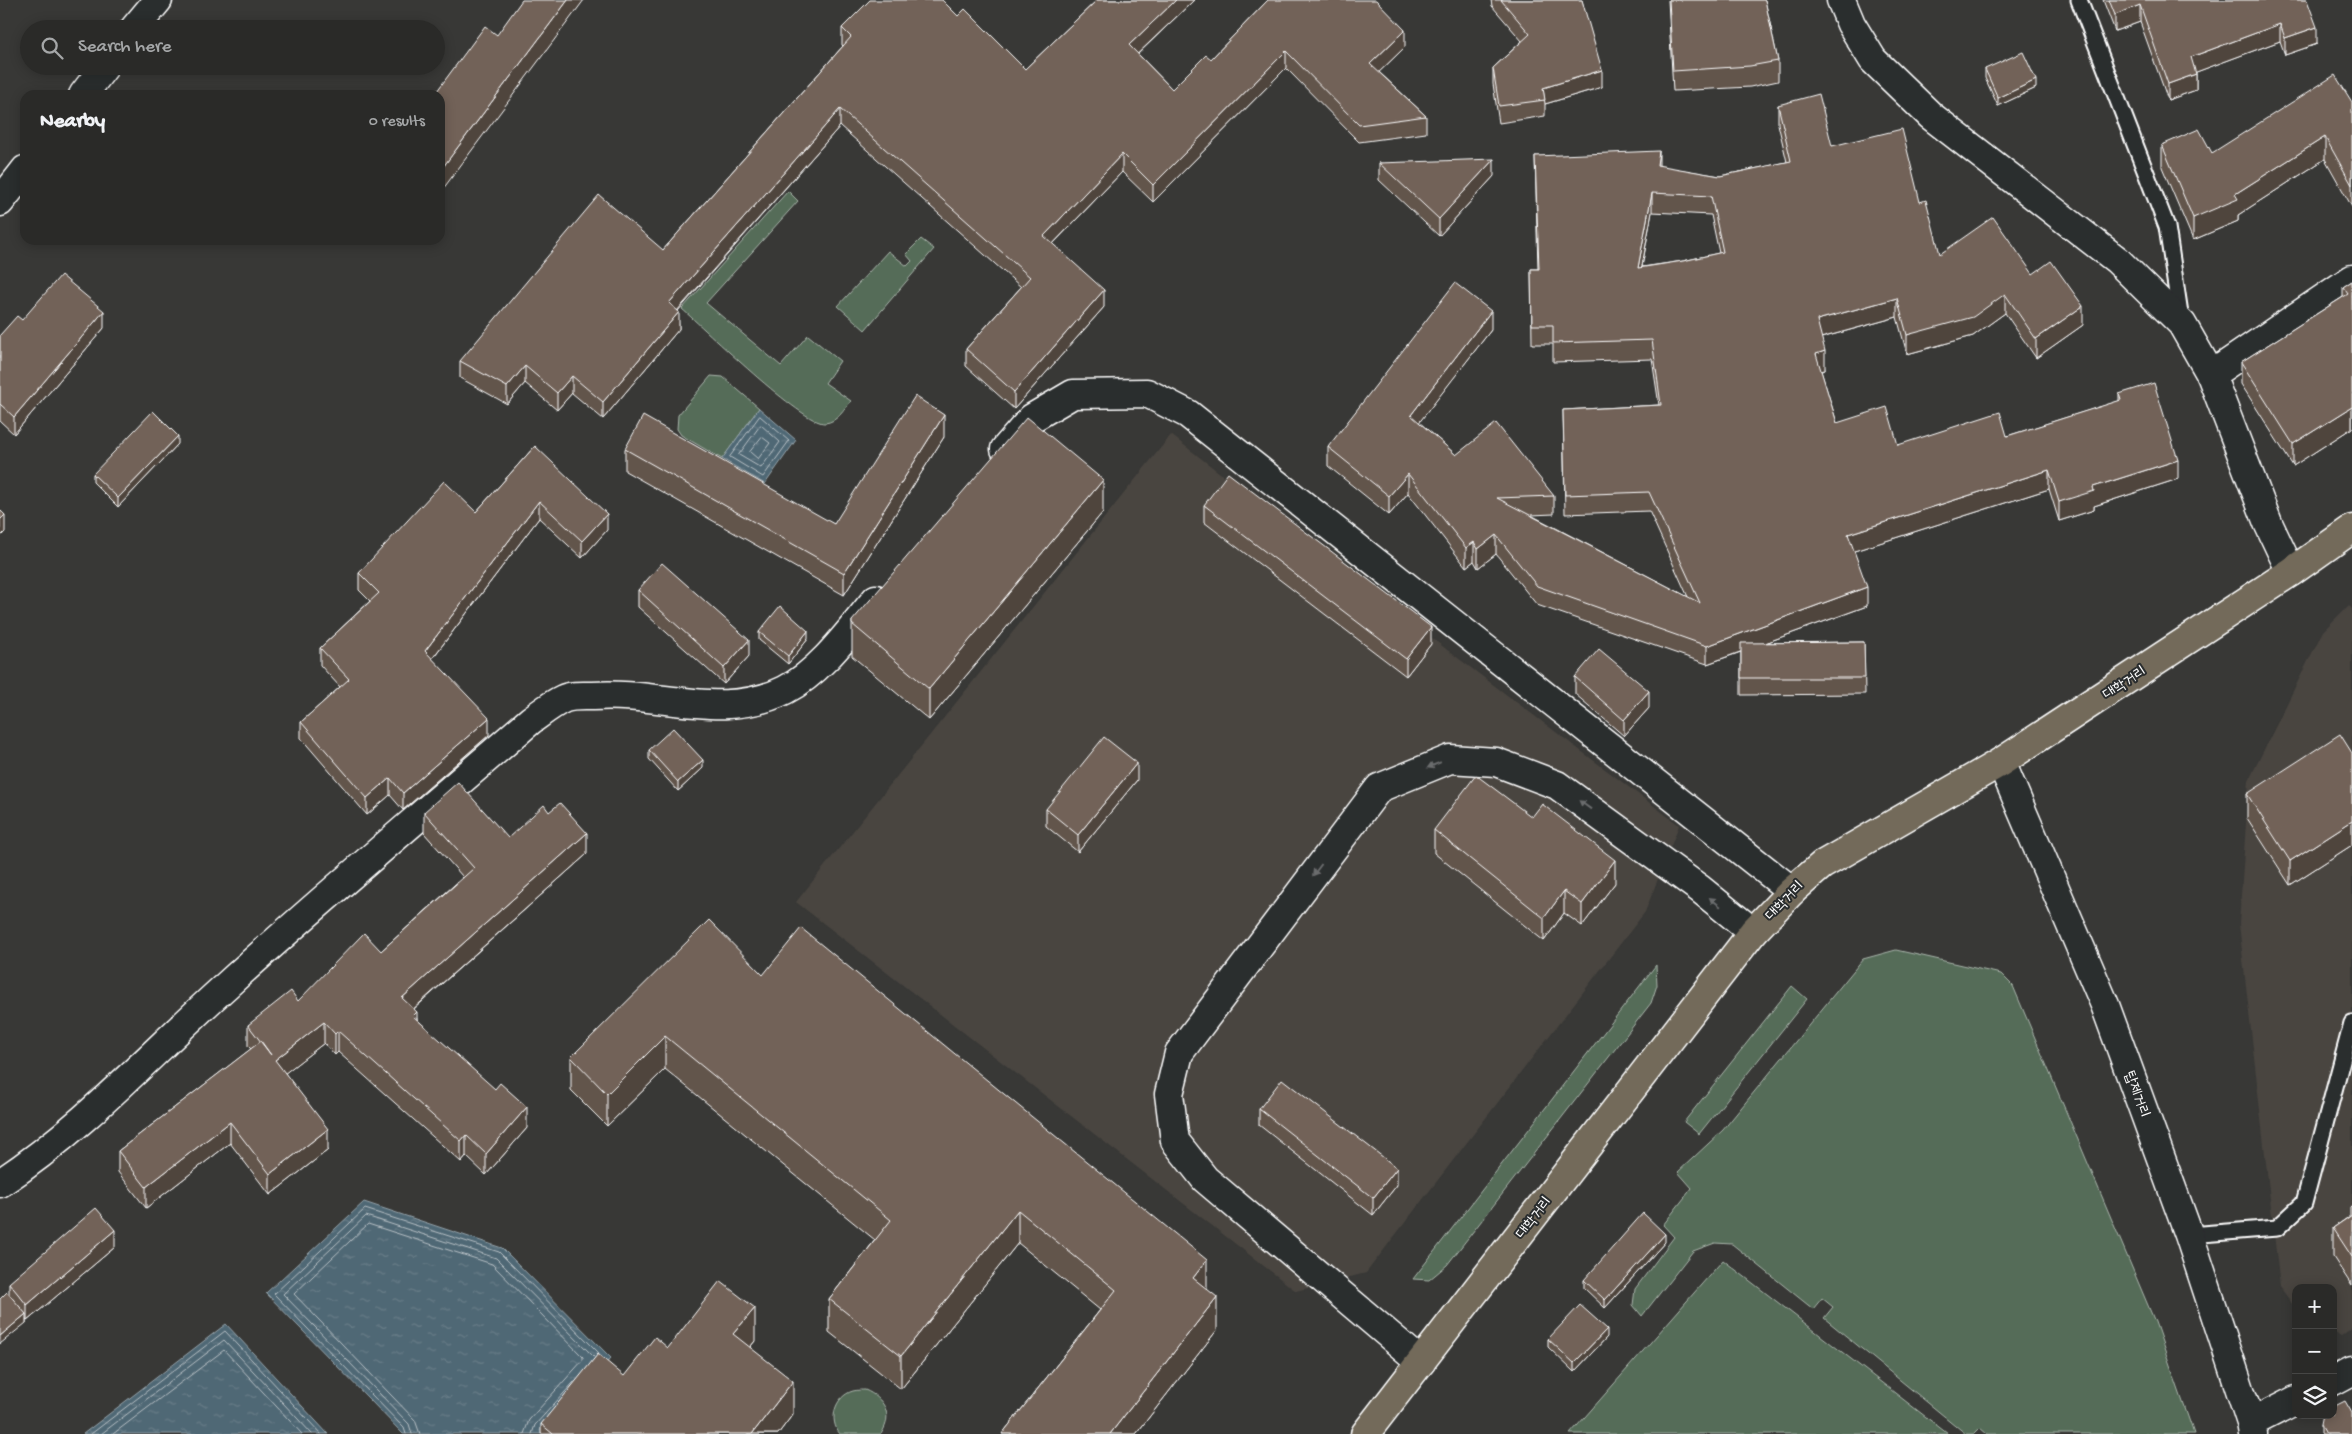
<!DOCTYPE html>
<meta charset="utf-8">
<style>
:root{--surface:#2a2a28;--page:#363634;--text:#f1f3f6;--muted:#a5a7a8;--line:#464645}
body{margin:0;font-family:"Gochi Hand","Poor Story",sans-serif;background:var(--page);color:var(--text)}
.controls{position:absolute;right:15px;bottom:15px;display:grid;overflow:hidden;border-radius:10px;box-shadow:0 2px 12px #0003}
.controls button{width:45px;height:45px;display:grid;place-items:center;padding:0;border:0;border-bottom:1px solid var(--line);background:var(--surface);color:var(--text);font:25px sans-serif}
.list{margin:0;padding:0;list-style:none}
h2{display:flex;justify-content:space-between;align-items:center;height:65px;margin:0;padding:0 20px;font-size:21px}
h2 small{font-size:16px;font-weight:400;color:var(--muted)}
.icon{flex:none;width:28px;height:28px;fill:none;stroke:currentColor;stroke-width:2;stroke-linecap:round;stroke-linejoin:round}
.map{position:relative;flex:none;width:2352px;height:1434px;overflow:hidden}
.search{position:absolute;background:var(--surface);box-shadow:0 2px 12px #0003;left:20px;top:20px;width:425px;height:55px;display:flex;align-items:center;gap:12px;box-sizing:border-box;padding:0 18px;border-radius:28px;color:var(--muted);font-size:19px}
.panel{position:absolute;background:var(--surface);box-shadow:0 2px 12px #0003;left:20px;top:90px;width:425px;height:155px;border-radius:15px}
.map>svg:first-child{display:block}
.built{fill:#494540}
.green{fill:#556c59;stroke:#aab6ac}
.water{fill:url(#water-ripples);stroke:#95a4ac}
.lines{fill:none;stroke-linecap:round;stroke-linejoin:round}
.shore{stroke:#b9c2c7;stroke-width:1}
.service-casing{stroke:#fff;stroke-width:19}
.minor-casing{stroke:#fff;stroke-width:31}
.primary-casing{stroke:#fff;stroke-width:31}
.service{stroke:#2a2d2e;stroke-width:15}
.minor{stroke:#2a2d2e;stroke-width:28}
.primary{stroke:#736b5a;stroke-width:28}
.wall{fill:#62544c;stroke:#fff;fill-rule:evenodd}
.shaded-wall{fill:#50453e;stroke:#fff}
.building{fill:#726258;stroke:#fff;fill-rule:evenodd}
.oneway{fill:#6a6c6d}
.labels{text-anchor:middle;stroke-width:4;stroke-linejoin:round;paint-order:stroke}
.street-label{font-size:15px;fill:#fff;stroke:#2a2d2e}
</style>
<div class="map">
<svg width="2352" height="1434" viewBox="0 0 2352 1434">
<defs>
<pattern id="water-ripples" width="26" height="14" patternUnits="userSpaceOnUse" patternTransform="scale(1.25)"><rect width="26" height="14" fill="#4f6774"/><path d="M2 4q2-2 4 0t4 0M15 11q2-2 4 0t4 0" fill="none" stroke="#697e89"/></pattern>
</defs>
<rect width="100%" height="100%" fill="#383836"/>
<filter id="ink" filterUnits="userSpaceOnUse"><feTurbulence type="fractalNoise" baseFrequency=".02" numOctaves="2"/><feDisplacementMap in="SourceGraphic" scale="10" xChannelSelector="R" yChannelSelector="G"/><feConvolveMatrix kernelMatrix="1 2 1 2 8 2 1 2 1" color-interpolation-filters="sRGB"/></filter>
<g filter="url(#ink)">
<!-- built -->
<path class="built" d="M1171,435L1446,649L1679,825L1645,912L1366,1273L1296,1291L796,902Z
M2349,605L2352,609V1328L2341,1336L2333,1332V1288H2296V1309L2280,1287L2239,924L2249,780L2323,631Z"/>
<!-- green -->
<path class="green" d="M788,191L798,201L706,303L781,366L808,335L840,361L825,383L851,401C844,410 837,422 825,423C803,425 704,328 682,309Z
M921,239L934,249L865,330L838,306L888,251L907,266L912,261L906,254Z
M711,376L723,377L759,408L722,459L681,435L677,429L678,415Z
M1896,950L2001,974L2013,986L2155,1322L2194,1434H1987L1980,1428L1974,1434H1966L1824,1318L1833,1307L1822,1298L1813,1309L1732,1244L1715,1243L1693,1251L1642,1316L1633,1305L1635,1289L1674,1237L1663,1225L1692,1188L1678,1172L1723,1130L1863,959Z
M1656,965L1657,985L1651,1003L1447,1265L1429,1280L1413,1279Z
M1792,986L1807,999L1699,1134L1684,1122Z
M1723,1260L1948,1434H1570Z
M865,1390C884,1398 894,1415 881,1434H840C828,1420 835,1396 853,1391C857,1390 862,1390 865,1390Z"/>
<!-- water -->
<path class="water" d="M759,408L796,440L765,484L722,459Z
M364,1202L502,1248L611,1358L541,1434H403L266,1293Z
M226,1324L328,1434H83Z"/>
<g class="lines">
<!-- shore -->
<path class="shore" d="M760,416L789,441L763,477L730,457Z
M761,425L780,442L761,468L739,455Z
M762,437L770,443L758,459L750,452Z
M91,1434L225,1331L321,1434
M101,1434L224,1340L312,1434
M113,1434L224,1350L302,1434
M406,1434L404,1428L274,1294L365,1209L499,1252L599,1353
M412,1434L409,1424L283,1294L366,1216L496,1258L594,1357
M420,1434L415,1420L294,1294L368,1224L492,1264L583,1357V1360L529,1420L524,1434
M532,1434L535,1425L574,1382"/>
<defs>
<path id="service" d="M2079,0L2167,227L2181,320
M2189,1235L2277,1228L2304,1203L2352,1023"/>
<path id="minor" d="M1841,0L1851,24L1873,60L1931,116L2117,260L2182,324L2211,375L2268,523L2291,572
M134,29L158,0
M83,95L105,66
M0,202L25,170
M2211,375L2352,279
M1005,449L1032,418L1073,394L1147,393L1188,414L1792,891
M2001,762L2105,1005L2189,1235L2251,1423L2253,1434
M0,1183C84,1128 152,1052 227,985C326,895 430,808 531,720C541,713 552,704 563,699C571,695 584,696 593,696C658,691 723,721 785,690C821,672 851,629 876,599
M1421,1362L1205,1179L1175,1141L1169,1094L1179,1053L1379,788L1450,759L1496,762L1557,785L1700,889L1753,932
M2333,1381L2352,1371
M2251,1423L2296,1400"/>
<path id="primary" d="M1365,1434L1753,932L1792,891L1822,865L2001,762L2291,572L2352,529"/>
</defs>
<!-- service casing -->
<use href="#service" class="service-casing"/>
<!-- minor casing -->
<use href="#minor" class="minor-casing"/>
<!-- primary casing -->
<use href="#primary" class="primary-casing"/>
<!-- service -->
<use href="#service" class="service"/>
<!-- minor -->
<use href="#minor" class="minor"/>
<!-- primary -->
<use href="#primary" class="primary"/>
</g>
<!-- wall -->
<path class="wall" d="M1097,0H1194L1138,54L1172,89L1211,59L1268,0L1405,47L1379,72L1426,116V133L1359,142L1286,68L1153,202L1122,172L1053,244L1104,307L1014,409L966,366V349L1021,287L840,126L678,311L679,329L603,419L572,393L557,410L525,383L507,404L460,378V361L663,250L843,46L842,45V28L958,16L1025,69Z
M1491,0H1582L1602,87L1545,104V116L1499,123L1493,84V68L1522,41L1492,6Z
M1668,0H1765L1778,61V81L1750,87L1673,91Z
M2103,0H2307L2317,44L2285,55L2280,41L2196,72V90L2168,100L2140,22L2115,31Z
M1985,69L2036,88L1998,106L1985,78Z
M2352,102V207L2325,159L2238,215V221L2193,240L2162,167V145L2212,153Z
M1778,105L1832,146L1920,202L1940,254L2033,274L2083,325L2036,358L2005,313L1973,336L1907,354L1897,317L1821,338L1825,370L1821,371L1837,423L1898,445L2007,436L2119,401V394L2178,479L2094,506V510L2059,521L2049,489L1854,551L1867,606L1765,643L1864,642L1865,694L1741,695V652L1707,664L1537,605L1496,554L1478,568L1474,561L1466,567L1408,493L1389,515L1328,466V447L1491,330L1419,422L1456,455L1554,496V514L1531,515L1688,597L1649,511L1565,514L1563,410L1659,405L1652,359L1553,362V344H1532L1531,269H1538L1535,156L1659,166L1720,176L1787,162L1778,124ZM1652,212L1711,215L1719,253L1683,261L1642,267Z
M1379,163L1494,176L1439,236L1379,180Z
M2352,281V428L2293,466L2241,384V362L2343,297V287Z
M22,320L104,328L14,434L0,421V335Z
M944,437L844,595L625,471V449L834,524Z
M178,444L118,507L93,482V474Z
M535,446L607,530L582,558L539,518L432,659L489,735L403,810L390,795L367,815L301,738V722L340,687L320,665V648L370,601L359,590V573L476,512Z
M1204,505L1431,644L1406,676L1204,522Z
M1103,512L929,720L852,656V621Z
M638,590L749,656L724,684L638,607Z
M759,632L808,639L788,664L759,640Z
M1575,677L1649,708L1624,736L1575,694Z
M649,750L703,768L678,791L649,759Z
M2352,753V845L2290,885L2247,818V794Z
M1137,780L1078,852L1046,826V809Z
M424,812L508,838L549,812L587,854L414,1009L417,1019L527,1128L486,1175L466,1156L461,1162L338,1052L335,1055L324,1043L285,1073L328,1150L270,1195L230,1143L146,1208L118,1172V1151L251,1049L248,1046V1025L298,1001L381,951L463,877L424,833Z
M1434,830L1615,883L1582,926L1564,913L1544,941L1434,853Z
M763,975L1207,1289L1217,1330L1136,1434H1002L1100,1310L1018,1243L901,1389L829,1332V1299L875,1240L665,1069L607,1126L571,1090V1057Z
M1259,1109L1397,1185L1373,1215L1259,1125Z
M2352,1206V1286L2333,1257V1228L2350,1216V1208Z
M1665,1242L1605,1308L1584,1288V1280Z
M115,1247L27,1321L26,1320V1323L9,1294V1283Z
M1607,1337L1574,1372L1548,1347V1339Z
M755,1341L750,1347L793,1414L778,1434H541V1424L624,1376L668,1348Z
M2320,1425L2352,1434H2320Z"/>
<!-- shaded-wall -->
<path class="shaded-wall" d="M568,0H584L440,193V171Z
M1176,0H1194L1129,62V45Z
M2140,5V22L2115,31V15Z
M2280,24V41L2191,74V57Z
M2317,27V44L2285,55V38Z
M1405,30V47L1370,81V64Z
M1286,51V68L1153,202V185Z
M1602,70V87L1545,104L1543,88Z
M2196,74V90L2168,100V84Z
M2036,80V88L1998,106V98Z
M840,109V126L669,320V303Z
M2325,137V159L2238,215V221L2193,240V218L2235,194Z
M1659,151V170L1657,165Z
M1122,154V172L1044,253V236Z
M1494,159V176L1439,236V219Z
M1652,193V212L1638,287V268Z
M1104,290V307L1014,409V392Z
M2005,294V313L1973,336L1907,354V335Z
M1897,298V317L1817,339V320Z
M2083,306V325L2036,358V339Z
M104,311V328L14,434V417Z
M1491,311V330L1411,433V415Z
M679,312V329L603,419V402Z
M1825,351V370L1816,372V354Z
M525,366V383L507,404V387Z
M572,376V393L557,410V393Z
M2352,407V428L2293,466V444Z
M944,415V437L844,595V573Z
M178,436V444L118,507V498Z
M2178,460V479L2094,506V510L2059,521V502L2093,487Z
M2049,470V489L1848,553V534Z
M1408,474V493L1389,515V496Z
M1103,480V512L929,720V689Z
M539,501V518L425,668V651Z
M607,514V530L582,558V541Z
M5,515V532L0,537V520Z
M1496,535V554L1478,568V549Z
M1474,542V561L1466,567V548Z
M1867,587V606L1707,664V646Z
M1431,627V644L1406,676V659Z
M808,631V639L788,664V656Z
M749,640V656L724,684V668Z
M1649,691V708L1624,736V720Z
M489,718V735L403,810V793Z
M703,760V768L678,791V782Z
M1137,763V780L1078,852V835Z
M390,778V795L367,815V798Z
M2352,821V845L2290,885V861Z
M587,833V854L402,1019V998Z
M1615,860V883L1582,926V904Z
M1564,891V913L1544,941V918Z
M417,1012V1033L413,1016Z
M324,1022V1043L275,1081V1060Z
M338,1031V1052L335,1055V1034Z
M665,1036V1069L607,1126V1094Z
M527,1107V1128L486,1175V1154Z
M230,1122V1143L146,1208V1187Z
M328,1129V1150L270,1195V1174Z
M466,1135V1156L461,1162V1141Z
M1397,1168V1185L1373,1215V1198Z
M1018,1210V1243L901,1389V1356Z
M115,1230V1247L27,1321V1305Z
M1665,1234V1242L1605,1308V1300Z
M1207,1260V1293L1193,1278Z
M1217,1297V1330L1136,1434H1110Z
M755,1308V1341L733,1367V1334Z
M26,1314V1323L0,1344V1336Z
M1607,1329V1337L1574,1372V1363Z
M793,1381V1414L778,1434H752Z"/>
<!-- building -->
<path class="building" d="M522,0H568L440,171V95H434L485,26L497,35Z
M870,0H942L958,16L965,9L1025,69L1097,0H1176L1129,45L1172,89L1206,55L1211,59L1268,0H1376L1405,30L1370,64L1426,116L1359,125L1286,51L1153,185L1122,154L1044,236L1104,290L1014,392L966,349L1030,277L840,109L669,303L679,312L603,402L572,376L557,393L525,366L507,387L460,361L599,195L663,250L851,37L842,28Z
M1501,0H1582L1602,70L1543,88L1545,100L1499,106L1493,68L1530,34Z
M1669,0H1765L1778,61L1750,66L1673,71Z
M2109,0H2307L2317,27L2285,38L2280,24L2191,57L2196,74L2168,84L2140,5L2115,15Z
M2023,52L2036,80L1998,98L1985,69Z
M2335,75L2352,102V185L2325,137L2235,194L2238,199L2193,218L2162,145L2199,129L2212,153Z
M1819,94L1832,146L1902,129L1920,202L1926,200L1940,254L1993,217L2033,274L2051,261L2083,306L2036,339L2005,294L1973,317L1907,335L1897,298L1817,320L1825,351L1816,354L1837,423L1887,407L1898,445L2000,412L2007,436L2121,400L2119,394L2154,383L2178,460L2093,487L2094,491L2059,502L2049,470L1848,534L1867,587L1707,646L1537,586L1496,535L1478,549L1474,542L1466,548L1408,474L1389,496L1328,447L1455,283L1491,311L1411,415L1456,455L1496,423L1554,496L1497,498L1700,603L1649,492L1565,495L1563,410L1661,405L1652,340L1553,343V325H1532L1531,269H1539L1535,156L1659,151L1657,165L1720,176L1791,161L1778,105ZM1652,193L1711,196L1723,252L1683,261L1638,268Z
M1494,159L1439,219L1379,163Z
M61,275L104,311L14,417L0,404V335L17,316L22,320Z
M2352,281V407L2293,444L2241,362L2348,294L2343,287Z
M915,396L944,415L844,573L625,449L643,416L834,524Z
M153,411L178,436L118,498L93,474Z
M1027,417L1103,480L929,689L852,624V621Z
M535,446L607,514L582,541L539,501L425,651L489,718L403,793L390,778L367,798L301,722L349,679L320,648L379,593L359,573L444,481L476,512Z
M1228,473L1431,627L1406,659L1204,505Z
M0,510L5,515L0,520Z
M662,563L749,640L724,668L638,590Z
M780,606L808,631L788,656L759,632Z
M1864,642L1865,678H1741V643Z
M1599,649L1649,691L1624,720L1575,677Z
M673,728L703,760L678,782L649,750Z
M2340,734L2352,753V821L2290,861L2247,794Z
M1104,737L1137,763L1078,835L1046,809Z
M1476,775L1532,817L1542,804L1615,860L1582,904L1564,891L1544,918L1434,830Z
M458,782L508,838L544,805L549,812L560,803L587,833L402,998L417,1012L413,1016L495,1089L500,1083L527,1107L486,1154L466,1135L461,1141L338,1031L335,1034L324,1022L275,1060L328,1129L270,1174L230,1122L146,1187L118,1151L261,1041L271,1055L248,1025L291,991L298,1001L364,933L381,951L474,868L424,812Z
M709,920L763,975L801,928L1207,1260L1193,1278L1217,1297L1110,1434H1002L1116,1290L1018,1210L901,1356L829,1299L891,1220L665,1036L607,1094L571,1057Z
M1282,1079L1397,1168L1373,1198L1259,1109Z
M96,1208L115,1230L27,1305L9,1283Z
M1643,1213L1665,1234L1605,1300L1584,1280Z
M2352,1215V1257L2333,1228Z
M720,1281L755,1308L733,1334L793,1381L752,1434H553L541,1424L598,1354L624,1376L655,1337L668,1348Z
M7,1292L26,1314L0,1336V1299Z
M1580,1305L1607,1329L1574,1363L1548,1339Z
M2345,1401L2352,1413V1434H2325L2320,1425L2322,1415H2333V1407Z"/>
<!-- one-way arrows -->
<defs><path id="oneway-solid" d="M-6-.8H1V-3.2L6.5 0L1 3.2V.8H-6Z" transform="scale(1.25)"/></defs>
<g class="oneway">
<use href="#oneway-solid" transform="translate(1434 765) rotate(157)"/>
<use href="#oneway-solid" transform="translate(1585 805) rotate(-144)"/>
<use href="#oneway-solid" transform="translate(1317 870) rotate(127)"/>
<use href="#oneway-solid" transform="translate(1715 902) rotate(-141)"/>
</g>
</g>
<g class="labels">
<!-- street labels -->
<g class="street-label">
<text transform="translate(2124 682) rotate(-33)" y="5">대학거리</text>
<text transform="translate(1784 900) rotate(-46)" y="5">대학거리</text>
<text transform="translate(2138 1094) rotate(70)" y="5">탑제거리</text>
<text transform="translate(1533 1217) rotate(-52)" y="5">대학거리</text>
</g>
</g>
</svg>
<div class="controls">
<button>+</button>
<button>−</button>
<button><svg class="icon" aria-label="layers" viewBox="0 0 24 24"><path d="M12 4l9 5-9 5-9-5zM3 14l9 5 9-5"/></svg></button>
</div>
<div class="search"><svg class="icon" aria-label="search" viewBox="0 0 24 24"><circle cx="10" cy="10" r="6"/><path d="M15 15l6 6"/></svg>Search here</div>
<section class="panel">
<h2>Nearby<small>0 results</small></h2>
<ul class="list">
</ul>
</section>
</div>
